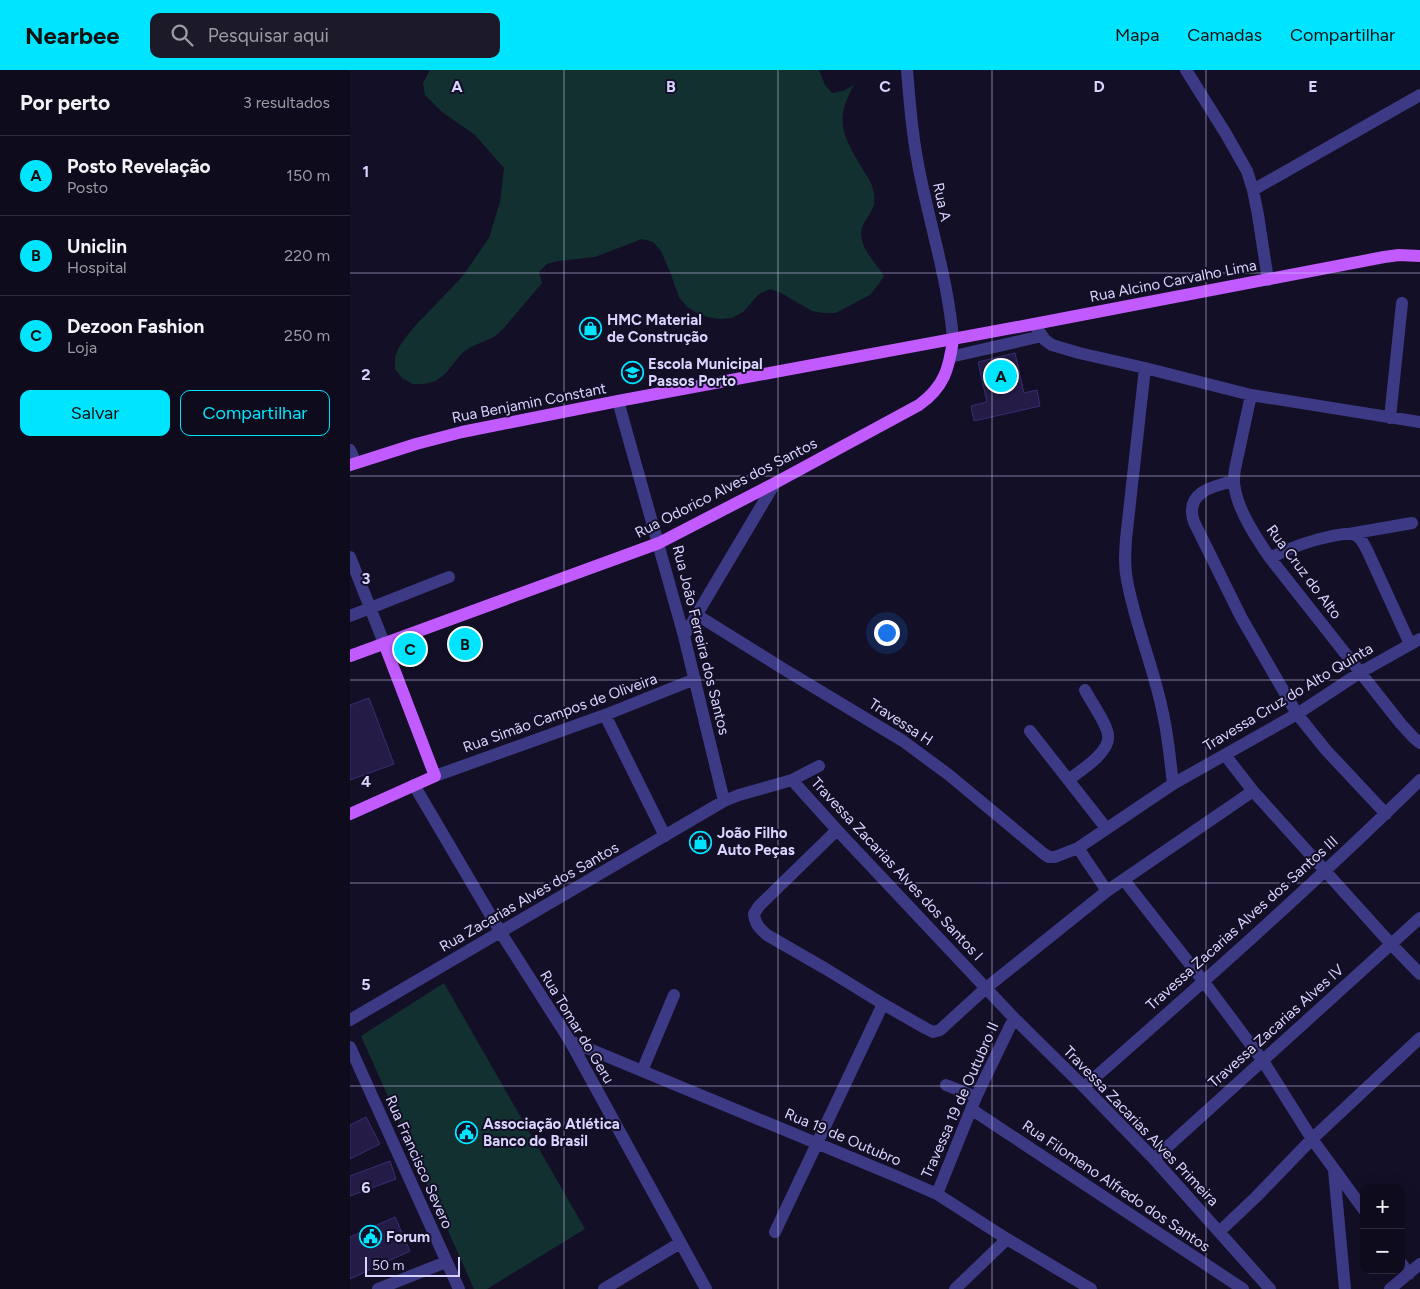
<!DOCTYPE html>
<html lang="pt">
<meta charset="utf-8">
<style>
:root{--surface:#0e0b1c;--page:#1c1929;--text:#f1f3f6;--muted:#9b9ba3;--line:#2e2b3b;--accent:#00e5ff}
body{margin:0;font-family:Figtree,sans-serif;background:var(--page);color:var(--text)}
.controls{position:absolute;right:15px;bottom:15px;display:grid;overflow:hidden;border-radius:10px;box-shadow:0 5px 20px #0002}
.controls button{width:45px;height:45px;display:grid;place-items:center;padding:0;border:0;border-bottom:1px solid var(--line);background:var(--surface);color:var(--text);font:25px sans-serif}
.scale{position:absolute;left:15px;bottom:12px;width:95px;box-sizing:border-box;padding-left:5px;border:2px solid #d9d4ff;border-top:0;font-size:14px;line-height:18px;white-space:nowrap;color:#d9d4ff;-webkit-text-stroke:4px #130f26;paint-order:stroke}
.you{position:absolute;left:536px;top:562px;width:18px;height:18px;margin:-12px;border:4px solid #fff;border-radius:50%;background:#1a73e8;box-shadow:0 0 0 8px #1a73e833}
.badge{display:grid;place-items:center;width:32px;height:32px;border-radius:50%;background:var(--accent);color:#111;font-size:16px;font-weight:700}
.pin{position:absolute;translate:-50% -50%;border:2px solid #fff;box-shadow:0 1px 5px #0006}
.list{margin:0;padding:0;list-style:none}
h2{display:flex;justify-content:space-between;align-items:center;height:65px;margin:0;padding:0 20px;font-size:21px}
h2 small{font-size:16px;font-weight:400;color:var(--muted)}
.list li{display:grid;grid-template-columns:32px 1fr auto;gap:15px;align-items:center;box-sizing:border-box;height:80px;padding:0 20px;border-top:1px solid var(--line)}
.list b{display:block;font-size:19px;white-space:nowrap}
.list p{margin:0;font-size:16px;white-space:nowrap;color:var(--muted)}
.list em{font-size:16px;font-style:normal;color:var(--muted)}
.actions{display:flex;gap:10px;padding:15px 20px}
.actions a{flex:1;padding:11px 0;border:1px solid var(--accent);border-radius:10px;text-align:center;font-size:18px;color:var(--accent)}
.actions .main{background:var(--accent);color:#111}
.icon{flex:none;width:28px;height:28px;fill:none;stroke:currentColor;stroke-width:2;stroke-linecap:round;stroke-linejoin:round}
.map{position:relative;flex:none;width:1070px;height:1219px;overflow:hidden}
header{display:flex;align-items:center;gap:30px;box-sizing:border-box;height:70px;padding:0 25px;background:var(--accent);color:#111}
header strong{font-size:24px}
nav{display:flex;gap:28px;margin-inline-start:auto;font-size:18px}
.search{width:350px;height:45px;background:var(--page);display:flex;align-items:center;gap:12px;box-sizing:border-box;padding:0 18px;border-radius:10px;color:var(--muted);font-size:19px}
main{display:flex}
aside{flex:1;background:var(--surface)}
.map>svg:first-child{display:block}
.green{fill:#12302f}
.building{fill:#241b47;stroke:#3b2d73}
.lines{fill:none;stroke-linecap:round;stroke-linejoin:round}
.minor{stroke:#3d3a85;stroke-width:12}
.major{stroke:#c25bff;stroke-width:12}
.grid{fill:none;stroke:#d9d4ff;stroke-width:1;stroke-opacity:0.55}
.labels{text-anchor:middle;stroke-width:4;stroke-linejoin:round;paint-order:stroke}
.street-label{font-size:15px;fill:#d9d4ff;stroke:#130f26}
.poi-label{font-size:15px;font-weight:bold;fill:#d9d4ff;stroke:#130f26;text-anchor:start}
.grid-label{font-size:16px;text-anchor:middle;font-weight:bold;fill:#d9d4ff;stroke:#130f26;stroke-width:4;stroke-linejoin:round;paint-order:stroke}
</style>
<header>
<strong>Nearbee</strong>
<div class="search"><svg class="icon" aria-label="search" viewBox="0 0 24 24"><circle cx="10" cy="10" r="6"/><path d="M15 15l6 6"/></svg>Pesquisar aqui</div>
<nav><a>Mapa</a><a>Camadas</a><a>Compartilhar</a></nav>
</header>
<main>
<aside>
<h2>Por perto<small>3 resultados</small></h2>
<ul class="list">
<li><span class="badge">A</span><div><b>Posto Revelação</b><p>Posto</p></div><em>150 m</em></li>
<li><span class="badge">B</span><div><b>Uniclin</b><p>Hospital</p></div><em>220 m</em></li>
<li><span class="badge">C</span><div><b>Dezoon Fashion</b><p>Loja</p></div><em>250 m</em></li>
</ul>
<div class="actions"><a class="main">Salvar</a><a>Compartilhar</a></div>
</aside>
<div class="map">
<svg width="1070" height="1219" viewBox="0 0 1070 1219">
<rect width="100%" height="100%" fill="#130f26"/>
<!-- green -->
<path class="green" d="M80,0H469L475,15L482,23L493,21L504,15C483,52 494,67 513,100C518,107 523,115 524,124C524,127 525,133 524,135C520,147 508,155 512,170C515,184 527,194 534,206L528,215L520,225L486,243H473L462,241L431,223L420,219L409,224L393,242L382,248L370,249L357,247L347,243L337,237L329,227L320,202L311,181L303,172L292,169L245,187L208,191L197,194L189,202L192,213L153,259L144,267L121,277L111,284L96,303L86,311L74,314H63L52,308L45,299V287L49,277L56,267L64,257L112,207L139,168L150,132L154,98L125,65L92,42L75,25L73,13Z
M94,913L235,1159L137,1219H124L11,966Z"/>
<!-- building -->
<path class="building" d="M665,283L674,323L687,320L690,336L624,351L621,336L637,332L628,292Z
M19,628L44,694L0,710V635Z
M16,1047L30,1074L0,1089V1055Z
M40,1091L46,1109L0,1126V1106Z
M45,1147L60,1181L0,1209V1167Z"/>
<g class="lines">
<!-- minor -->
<path class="minor" d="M557,0C560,37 563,73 571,109C582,162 599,216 603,270
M836,0L876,64L897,101L903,120L908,145L918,210
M903,120L1070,25
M684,254L695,270L702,275L729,283L795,298L901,325L1070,352
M600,287L692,266
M795,298L776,469C775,483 774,496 777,510C785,554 803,596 812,639C818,664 820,689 823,714
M901,325L885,399C884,406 883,412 885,419C889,442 907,469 920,488L1051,654L1064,668L1070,673
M268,331L334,566L374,731
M1040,348L1052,233
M0,380L6,393
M884,411C862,416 834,423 844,452L891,547L947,644L976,680L1036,744
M999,464L1062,453
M0,487L34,573
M920,488C941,477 958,471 982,466C989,465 998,462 1005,465C1011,468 1014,474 1017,480L1060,574
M347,545L432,598L553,671L599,705L694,784L699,787H705L728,778L823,714L947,644L1011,602L1070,569
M0,546L99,507
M334,566L425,413
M255,645L315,766
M680,661L756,758
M875,685L903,721L1041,874L1070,904
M85,706L255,645L345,609
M442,710L487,760L664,948L734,1017L804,1089L920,1219
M718,710C730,701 761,682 758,665C757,654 741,632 735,620
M64,715L151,863L220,971L356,1219
M487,760L409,836L404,844C405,854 409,858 417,865L476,899L533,934L575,958L583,962L590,960L636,918L757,821L728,778
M774,810L854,912L913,991L962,1069L1014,1140
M757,821L903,721
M0,950L374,731L389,725L442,710L469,696
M220,971L548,1107L587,1124L657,1169L741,1219
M0,977L109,1219
M292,1001L324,925
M596,1015L626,1027
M734,1017C848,917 962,816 1070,710
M621,1039L893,1219
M804,1089L1070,848
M984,1100L995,1219
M587,1124L626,1027L664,948
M425,1162L533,934
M869,1162L906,1127L962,1069L1070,968
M1051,1193L1059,1204
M28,1219L96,1192
M254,1219L330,1173
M605,1219L657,1169
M1040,1219L1070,1194"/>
<!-- major -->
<path class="major" d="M0,395L66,374L112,362L268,331L684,254L1034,187L1049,185L1070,186
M0,586L309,473L425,413L569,335C594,317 599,299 603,270
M0,744L85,706L34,573"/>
</g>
<!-- grid -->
<path class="grid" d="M214,0V1219M428,0V1219M642,0V1219M856,0V1219M0,203H1070M0,406H1070M0,610H1070M0,813H1070M0,1016H1070"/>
<!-- icons -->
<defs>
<symbol id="shop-ring" viewBox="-11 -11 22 22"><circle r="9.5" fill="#130f26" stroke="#00e5ff" stroke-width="1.5"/><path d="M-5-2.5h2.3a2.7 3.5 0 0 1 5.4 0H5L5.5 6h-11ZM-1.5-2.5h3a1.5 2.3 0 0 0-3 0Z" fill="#00e5ff"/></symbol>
<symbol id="school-ring" viewBox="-11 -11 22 22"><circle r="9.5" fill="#130f26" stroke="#00e5ff" stroke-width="1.5"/><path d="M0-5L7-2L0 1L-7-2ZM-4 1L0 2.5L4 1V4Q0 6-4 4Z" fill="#00e5ff"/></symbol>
<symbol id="civic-ring" viewBox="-11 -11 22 22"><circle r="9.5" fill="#130f26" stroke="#00e5ff" stroke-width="1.5"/><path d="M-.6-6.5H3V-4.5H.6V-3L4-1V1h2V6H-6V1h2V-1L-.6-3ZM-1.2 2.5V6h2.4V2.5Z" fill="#00e5ff"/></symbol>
</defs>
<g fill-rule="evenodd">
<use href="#shop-ring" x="228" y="246" width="25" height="25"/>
<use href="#school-ring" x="270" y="290" width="25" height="25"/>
<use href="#shop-ring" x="338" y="760" width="25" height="25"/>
<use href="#civic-ring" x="104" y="1050" width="25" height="25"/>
<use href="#civic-ring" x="8" y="1154" width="25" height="25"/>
</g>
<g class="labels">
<!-- street labels -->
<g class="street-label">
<text transform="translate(592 132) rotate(78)" y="5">Rua A</text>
<text transform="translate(823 211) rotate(-11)" y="5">Rua Alcino Carvalho Lima</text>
<text transform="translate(179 333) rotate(-11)" y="5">Rua Benjamin Constant</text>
<text transform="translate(376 418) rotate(-27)" y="5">Rua Odorico Alves dos Santos</text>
<text transform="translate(954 502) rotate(53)" y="5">Rua Cruz do Alto</text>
<text transform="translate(351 570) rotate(76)" y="5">Rua João Ferreira dos Santos</text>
<text transform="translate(938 627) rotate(-31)" y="5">Travessa Cruz do Alto Quinta</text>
<text transform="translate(210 643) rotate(-20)" y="5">Rua Simão Campos de Oliveira</text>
<text transform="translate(551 652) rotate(33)" y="5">Travessa H</text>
<text transform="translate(547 799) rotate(47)" y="5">Travessa Zacarias Alves dos Santos I</text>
<text transform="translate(179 827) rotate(-30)" y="5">Rua Zacarias Alves dos Santos</text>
<text transform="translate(892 853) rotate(-42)" y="5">Travessa Zacarias Alves dos Santos III</text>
<text transform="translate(926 956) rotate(-42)" y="5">Travessa Zacarias Alves IV</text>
<text transform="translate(227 957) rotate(59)" y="5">Rua Tomar do Geru</text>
<text transform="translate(610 1030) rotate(-66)" y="5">Travessa 19 de Outubro II</text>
<text transform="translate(791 1056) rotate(46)" y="5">Travessa Zacarias Alves Primeira</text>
<text transform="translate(493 1067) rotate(23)" y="5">Rua 19 de Outubro</text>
<text transform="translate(69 1092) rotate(66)" y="5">Rua Francisco Severo</text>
<text transform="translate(766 1116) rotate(34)" y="5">Rua Filomeno Alfredo dos Santos</text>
</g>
<!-- poi labels -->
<g class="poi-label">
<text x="257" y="255">HMC Material<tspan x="257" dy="17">de Construção</tspan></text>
<text x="298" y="299">Escola Municipal<tspan x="298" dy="17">Passos Porto</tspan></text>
<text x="367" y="768">João Filho<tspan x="367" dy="17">Auto Peças</tspan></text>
<text x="133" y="1059">Associação Atlética<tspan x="133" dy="17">Banco do Brasil</tspan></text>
<text x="36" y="1172">Forum</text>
</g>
</g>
<g class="grid-label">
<text x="107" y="22">A</text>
<text x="321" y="22">B</text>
<text x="535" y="22">C</text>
<text x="749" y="22">D</text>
<text x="963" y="22">E</text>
<text x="16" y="107">1</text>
<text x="16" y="310">2</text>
<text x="16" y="514">3</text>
<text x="16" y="717">4</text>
<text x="16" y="920">5</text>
<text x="16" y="1123">6</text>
</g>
</svg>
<div class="controls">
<button>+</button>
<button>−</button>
</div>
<div class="scale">50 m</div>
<div class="you"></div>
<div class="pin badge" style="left:651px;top:306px">A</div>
<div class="pin badge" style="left:115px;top:574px">B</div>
<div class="pin badge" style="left:60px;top:579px">C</div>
</div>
</main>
